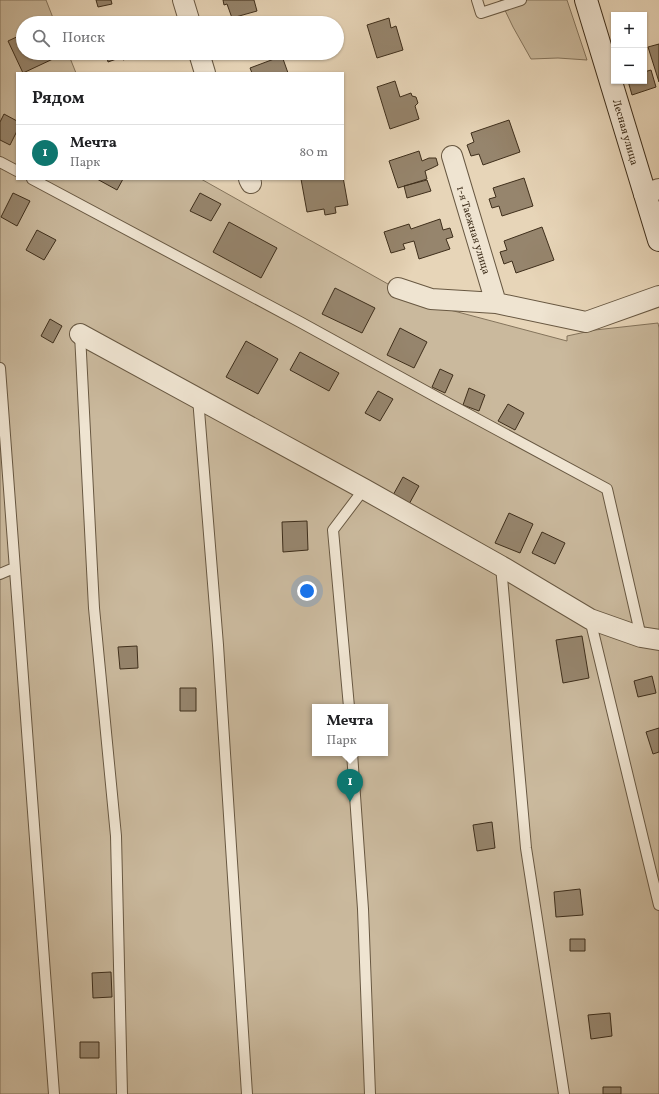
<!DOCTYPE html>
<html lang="ru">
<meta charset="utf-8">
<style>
:root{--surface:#fff;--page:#f6f6f6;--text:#202124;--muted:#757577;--line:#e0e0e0;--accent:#0f766e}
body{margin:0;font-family:Vollkorn,serif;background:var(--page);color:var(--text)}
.controls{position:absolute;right:12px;top:12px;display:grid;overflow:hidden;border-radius:0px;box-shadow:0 1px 3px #0004}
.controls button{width:36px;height:36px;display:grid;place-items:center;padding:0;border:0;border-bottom:1px solid var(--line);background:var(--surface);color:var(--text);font:20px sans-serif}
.you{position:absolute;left:307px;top:591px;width:14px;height:14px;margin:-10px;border:3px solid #fff;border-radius:50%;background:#1a73e8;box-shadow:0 0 0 6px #1a73e833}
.badge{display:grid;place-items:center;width:26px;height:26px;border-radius:50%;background:var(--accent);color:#fff;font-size:13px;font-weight:700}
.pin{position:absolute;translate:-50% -33px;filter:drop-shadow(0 1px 2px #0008)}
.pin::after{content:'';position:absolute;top:21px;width:14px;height:12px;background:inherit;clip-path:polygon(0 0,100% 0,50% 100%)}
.popup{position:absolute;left:312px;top:704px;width:76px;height:52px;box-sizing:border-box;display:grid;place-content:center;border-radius:0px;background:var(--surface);filter:drop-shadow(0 1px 3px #0005);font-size:13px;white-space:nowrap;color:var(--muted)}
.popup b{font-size:15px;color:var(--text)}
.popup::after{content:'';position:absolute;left:50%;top:100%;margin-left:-8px;border:8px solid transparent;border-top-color:var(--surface)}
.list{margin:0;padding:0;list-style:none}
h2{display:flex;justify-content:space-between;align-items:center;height:52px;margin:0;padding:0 16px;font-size:17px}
h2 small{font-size:13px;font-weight:400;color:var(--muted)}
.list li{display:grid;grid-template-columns:26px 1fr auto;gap:12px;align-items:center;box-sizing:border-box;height:56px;padding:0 16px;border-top:1px solid var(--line)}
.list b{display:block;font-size:15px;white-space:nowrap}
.list p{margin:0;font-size:13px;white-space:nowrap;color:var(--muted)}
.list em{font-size:13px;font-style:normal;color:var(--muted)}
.icon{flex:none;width:22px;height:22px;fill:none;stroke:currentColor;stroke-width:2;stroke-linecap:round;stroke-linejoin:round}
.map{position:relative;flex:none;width:659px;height:1094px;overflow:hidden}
.search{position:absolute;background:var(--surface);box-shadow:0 1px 3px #0004;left:16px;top:16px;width:328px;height:44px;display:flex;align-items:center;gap:10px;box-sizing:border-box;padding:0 14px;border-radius:22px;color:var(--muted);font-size:15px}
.panel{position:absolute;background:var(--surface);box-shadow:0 1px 3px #0004;left:16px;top:72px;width:328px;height:108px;border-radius:0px}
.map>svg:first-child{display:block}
.green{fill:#cab99d;stroke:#84745c;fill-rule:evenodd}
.building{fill:#96856d;stroke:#3e2e1b}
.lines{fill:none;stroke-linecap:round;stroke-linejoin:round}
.lane-casing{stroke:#685842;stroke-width:12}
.street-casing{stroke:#685842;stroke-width:22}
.secondary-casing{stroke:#3e2e1b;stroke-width:24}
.lane{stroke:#efe4d1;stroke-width:10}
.street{stroke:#efe4d1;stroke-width:20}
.secondary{stroke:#efe4d1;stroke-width:22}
.labels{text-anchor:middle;stroke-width:3.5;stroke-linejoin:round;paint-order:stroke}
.street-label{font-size:11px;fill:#3e2e1b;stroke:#efe4d1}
</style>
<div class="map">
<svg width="659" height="1094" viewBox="0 0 659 1094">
<rect width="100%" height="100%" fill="#e7d5b8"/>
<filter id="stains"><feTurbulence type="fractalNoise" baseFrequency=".005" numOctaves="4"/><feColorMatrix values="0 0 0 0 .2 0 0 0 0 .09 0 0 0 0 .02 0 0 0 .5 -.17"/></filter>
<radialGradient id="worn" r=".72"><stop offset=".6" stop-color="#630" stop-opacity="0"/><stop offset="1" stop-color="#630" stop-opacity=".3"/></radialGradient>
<!-- green -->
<path class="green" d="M0,0H46L55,23H23V53H68L76,73H17V179H201L420,302L567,341V336L595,330L658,323L659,328V1094H0ZM315,707H385V753H315Z
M500,0H567L587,60L558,58L531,59L513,27Z"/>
<!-- building -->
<path class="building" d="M96,0H111L112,4L98,7Z
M223,0H254L257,11L232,18L227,4L224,5Z
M389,18L391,28L396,26L403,50L377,58L367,25Z
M137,19L139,23H124Z
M23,34V53H53L55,58L23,73L8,41Z
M659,44V82L648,47Z
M106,53H138L139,55L123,60L122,57L108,62Z
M282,56L288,73H252L250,68Z
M651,70L656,87L632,95L628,81H644V72Z
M395,81L400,97L411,93L412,96L416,97L418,103L415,106L419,119L390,129L377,87Z
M4,114L17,121V131L10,145L0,140V122Z
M509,120L520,152L483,165L479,154L471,156L467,145L474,142L471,133Z
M419,151L422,161L429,158H436L438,165L432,168L425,171L427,179L398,188L389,161Z
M343,177L348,205L335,207L336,213L325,215L324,209L307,212L301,179H343Z
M524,178L533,206L502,216L499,206L492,208L489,199L496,197L493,188Z
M97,179H123L117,190Z
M427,180L431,191L407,198L404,186Z
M13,193L30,201L17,226L1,217Z
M200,193L221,204L211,221L190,211Z
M440,219L443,230L450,228L453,237L446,239L450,249L419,259L414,241L403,244L405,249L391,253L384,232L409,224L411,229Z
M229,222L277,248L261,278L213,252Z
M542,227L554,260L516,273L512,261L504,264L500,252L507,250L504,241Z
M37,230L56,240L44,260L26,250Z
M335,288L375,308L362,333L322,314Z
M50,319L62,326L53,343L41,336Z
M400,328L427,342L414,368L387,355Z
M246,341L278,359L258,394L226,377Z
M300,352L339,373L329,391L290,370Z
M440,369L453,375L445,393L432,387Z
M469,388L485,395L479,411L463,405Z
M378,391L393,399L380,421L365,413Z
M508,404L524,413L515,430L498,421Z
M403,477L419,486L408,506L392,497Z
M509,513L533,524L520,553L495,543Z
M307,521L308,550L283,552L282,522Z
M542,532L565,543L555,564L532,553Z
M582,636L589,678L563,683L556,640Z
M137,646L138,668L120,669L118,647Z
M652,676L656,693L638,697L634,681Z
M180,688H196V711H180Z
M659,728V752L653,754L646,732Z
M492,822L495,848L477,851L473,825Z
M580,889L583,915L556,917L554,892Z
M570,939H585V951H570Z
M111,972L112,997L93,998L92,973Z
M610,1013L612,1036L591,1039L588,1015Z
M80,1042H99V1058H80Z
M603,1087H621V1094H603Z"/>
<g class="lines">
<defs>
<path id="lane" d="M477,0L481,13L521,0
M0,162L17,171
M32,179L300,322L440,399L607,489L641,637
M80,334L94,608L116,836L122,1094
M0,368L54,1094
M198,398L218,645L247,1094
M501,566L526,848L564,1094
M0,574L14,568
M590,619L659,905
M349,707L333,530L364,489
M352,753L363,909L370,1094"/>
<path id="street" d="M183,0L190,23
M199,53L205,73
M452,156L496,303
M249,179L251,183
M644,194L659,189
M398,288L431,299L496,303L586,322L659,296
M80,334L364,489L501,566L590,619L641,637L659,640"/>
<path id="secondary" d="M586,0L659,240"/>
</defs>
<!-- lane casing -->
<use href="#lane" class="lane-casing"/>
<!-- street casing -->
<use href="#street" class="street-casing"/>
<!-- secondary casing -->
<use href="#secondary" class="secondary-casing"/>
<!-- lane -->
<use href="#lane" class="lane"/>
<!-- street -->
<use href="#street" class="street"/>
<!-- secondary -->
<use href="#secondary" class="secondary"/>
</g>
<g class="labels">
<!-- street labels -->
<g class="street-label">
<text transform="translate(626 132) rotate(74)" y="4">Лесная улица</text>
<text transform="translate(474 230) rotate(73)" y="4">1-я Таежная улица</text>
</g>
</g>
<rect width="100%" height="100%" filter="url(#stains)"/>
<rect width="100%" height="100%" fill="url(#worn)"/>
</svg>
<div class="controls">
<button>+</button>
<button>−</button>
</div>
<div class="you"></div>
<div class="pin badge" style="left:350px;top:802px">1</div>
<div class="popup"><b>Мечта</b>Парк</div>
<div class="search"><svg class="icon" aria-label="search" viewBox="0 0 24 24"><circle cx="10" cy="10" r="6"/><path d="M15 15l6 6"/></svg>Поиск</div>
<section class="panel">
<h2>Рядом<small></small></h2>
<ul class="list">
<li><span class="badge">1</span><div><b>Мечта</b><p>Парк</p></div><em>80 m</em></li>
</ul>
</section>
</div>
